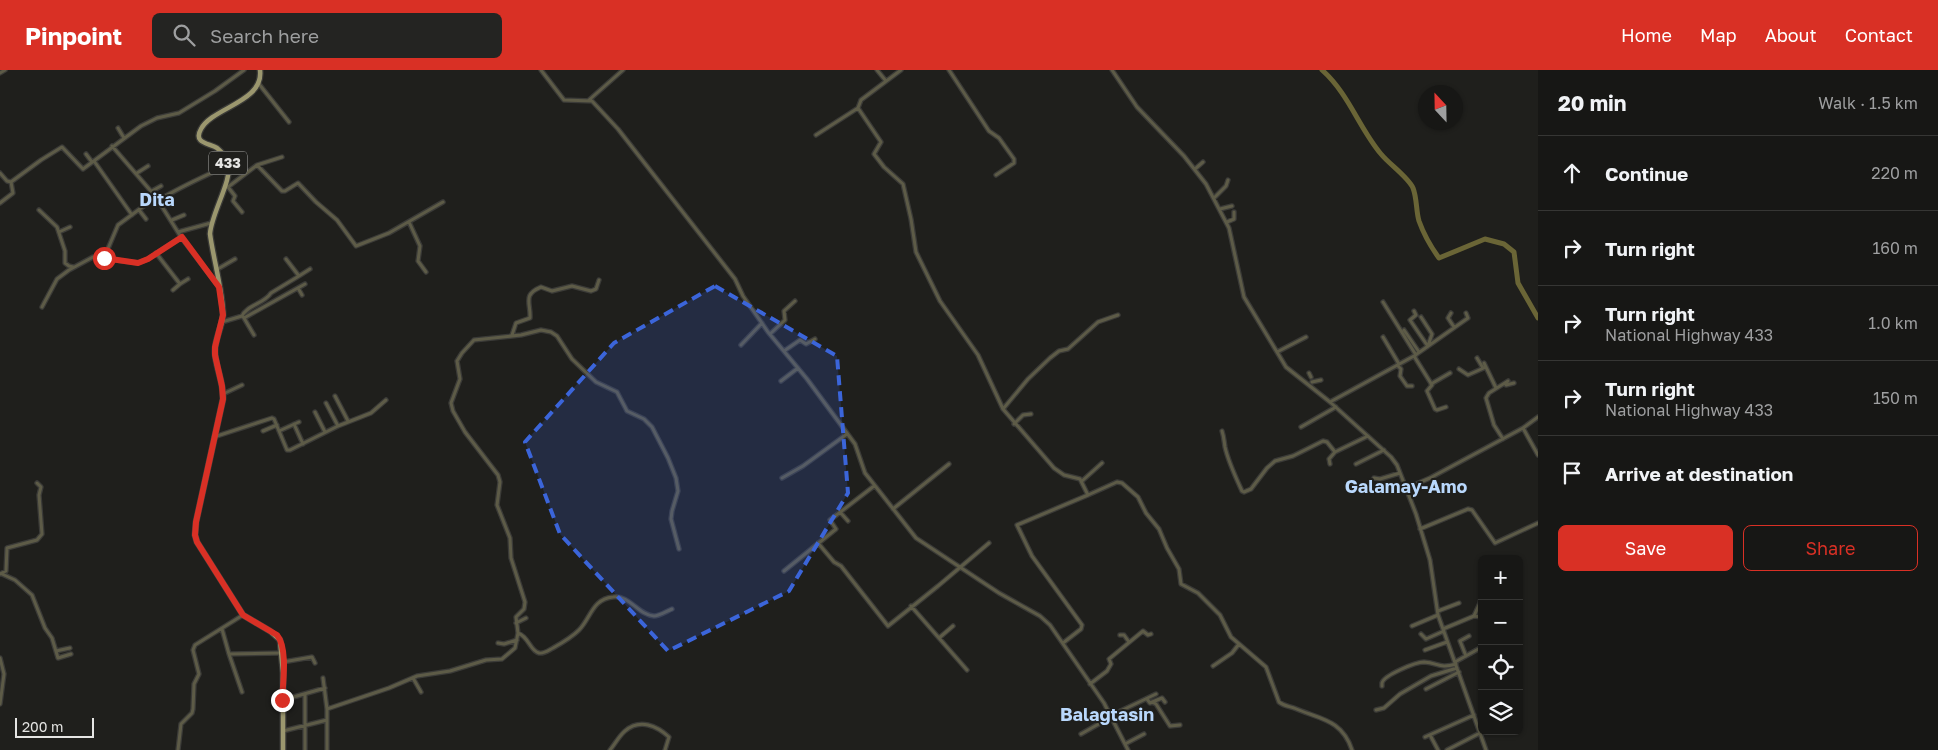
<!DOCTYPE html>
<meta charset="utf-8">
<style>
:root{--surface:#171715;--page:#242422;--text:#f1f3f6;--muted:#9e9fa0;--line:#363634;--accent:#d93025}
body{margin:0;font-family:"Golos Text",sans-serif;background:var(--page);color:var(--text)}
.controls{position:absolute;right:15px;bottom:15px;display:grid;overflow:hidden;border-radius:8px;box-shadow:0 1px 4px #0004}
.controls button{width:45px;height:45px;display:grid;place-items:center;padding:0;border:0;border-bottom:1px solid var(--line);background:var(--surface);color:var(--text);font:25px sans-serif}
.compass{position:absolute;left:1418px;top:15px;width:45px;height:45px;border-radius:50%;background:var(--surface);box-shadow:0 1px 4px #0004;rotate:338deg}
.scale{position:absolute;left:15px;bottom:12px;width:79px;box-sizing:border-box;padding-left:5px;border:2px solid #e5e5e3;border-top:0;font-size:14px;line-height:18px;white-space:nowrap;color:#e5e5e3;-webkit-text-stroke:4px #1f1f1c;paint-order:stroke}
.stop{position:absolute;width:15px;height:15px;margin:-11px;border:4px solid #d93025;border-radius:50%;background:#fff}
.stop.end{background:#d93025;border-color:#fff;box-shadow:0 1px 5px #0008}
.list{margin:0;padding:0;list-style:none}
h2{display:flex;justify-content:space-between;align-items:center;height:65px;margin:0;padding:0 20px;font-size:21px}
h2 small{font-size:16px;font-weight:400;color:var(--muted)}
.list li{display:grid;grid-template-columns:32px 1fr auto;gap:15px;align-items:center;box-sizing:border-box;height:75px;padding:0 20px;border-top:1px solid var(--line)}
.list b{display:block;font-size:19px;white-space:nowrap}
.list p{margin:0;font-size:16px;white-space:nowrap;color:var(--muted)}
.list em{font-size:16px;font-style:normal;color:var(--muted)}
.actions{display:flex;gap:10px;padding:15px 20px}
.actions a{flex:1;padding:11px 0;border:1px solid var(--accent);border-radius:8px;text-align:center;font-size:18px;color:var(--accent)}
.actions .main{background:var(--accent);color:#fff}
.icon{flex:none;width:28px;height:28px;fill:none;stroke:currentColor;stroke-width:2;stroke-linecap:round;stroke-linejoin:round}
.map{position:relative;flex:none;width:1538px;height:680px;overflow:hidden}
header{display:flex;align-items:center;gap:30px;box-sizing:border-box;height:70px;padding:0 25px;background:var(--accent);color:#fff}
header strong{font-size:24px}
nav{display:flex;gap:28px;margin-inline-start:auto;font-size:18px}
.search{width:350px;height:45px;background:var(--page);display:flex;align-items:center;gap:12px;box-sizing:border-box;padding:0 18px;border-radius:8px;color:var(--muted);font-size:19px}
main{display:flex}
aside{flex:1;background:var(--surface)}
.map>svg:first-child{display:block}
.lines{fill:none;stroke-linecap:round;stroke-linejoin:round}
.river{stroke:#6a6536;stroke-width:5}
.minor-casing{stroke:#3b3b38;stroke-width:5.5}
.major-casing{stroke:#3b3b38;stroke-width:7}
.minor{stroke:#5d5b47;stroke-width:3}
.major{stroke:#9b976e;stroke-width:4.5}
.route{stroke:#d93025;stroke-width:6}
.marked{fill:#3b65da;fill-opacity:0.2;stroke:#3b65da;stroke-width:4;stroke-dasharray:10 6;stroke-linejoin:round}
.labels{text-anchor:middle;stroke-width:4;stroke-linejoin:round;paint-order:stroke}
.shield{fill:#1f1f1c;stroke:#aaaaa7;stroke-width:1}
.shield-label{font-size:14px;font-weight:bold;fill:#e5e5e3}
.quarter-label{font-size:18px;font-weight:bold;fill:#b9d8fc;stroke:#1f1f1c}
</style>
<header>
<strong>Pinpoint</strong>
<div class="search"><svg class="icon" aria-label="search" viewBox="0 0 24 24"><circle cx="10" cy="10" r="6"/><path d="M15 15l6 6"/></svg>Search here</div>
<nav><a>Home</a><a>Map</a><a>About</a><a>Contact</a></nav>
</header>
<main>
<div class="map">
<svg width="1538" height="680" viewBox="0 0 1538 680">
<rect width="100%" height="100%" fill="#1f1f1c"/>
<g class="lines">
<!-- river -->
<path class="river" d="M1322,0C1349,24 1359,58 1381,84C1389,94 1408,107 1413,118C1417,128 1416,141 1419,151C1424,165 1431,177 1439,188L1485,169L1504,174L1514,182L1518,213L1538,248"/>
<defs>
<path id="minor" d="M541,0L564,30L592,31L618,59L735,209L743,226L768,262L807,309L855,374L865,403L916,468L999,523L1040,546L1050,555L1104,633L1128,680
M877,0L886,11
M901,0L861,30L858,38L881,72L874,84L884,97L903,114L911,149L916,182L940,231L978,285L1003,339L1054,398L1064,405L1080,409L1088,425L1117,412L1122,413L1138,427L1146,443L1159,459L1167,478L1179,499L1181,514L1198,523L1220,545L1231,567L1266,597L1279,632C1284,636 1288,636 1294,638C1319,649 1342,649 1352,680
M949,0L989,61L999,68L1014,89V93L996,105
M1112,0L1137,37L1184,86L1206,114L1229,158L1244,227L1286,297L1330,332L1391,387L1397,395L1416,444L1430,490L1438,545L1486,680
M0,3L5,0
M259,14L289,52
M589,30L623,0
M118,58L124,68
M816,65L858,38
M112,76L156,127L181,167L219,217
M86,84L92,92
M94,91L132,145
M257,95L282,87
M1195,99L1203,92
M0,103L7,111L11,112L41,90L62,77L83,99L141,56L157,48L179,43L215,21L244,0
M137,103L148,96
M225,117H228L257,95L282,121H285L298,113L316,132L337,150L356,176L389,163L443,132
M228,117L235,126L233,131L242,142
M152,121L161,116
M1214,128L1226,116L1228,110
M159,130C180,117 201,108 224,97H228
M0,133L13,123L11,112
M1220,139L1232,136
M39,140L57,157L65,181V193L69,196L73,197
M139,140L146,149
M172,150L184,145
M409,152L420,176L418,191L426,202
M1227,152L1234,149V142
M59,162L70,157
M178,162L211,153
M156,183L180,214L173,220
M104,188L118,155L156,127
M216,200L235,189
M299,206L310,199
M180,214L188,209
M298,218L302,225
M1383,232L1416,285
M42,237L57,209L69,200L93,187L138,193L148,189L181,167
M1414,241L1416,245L1410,250L1427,275
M1451,243L1448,248L1454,257
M242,246L244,248L305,214
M1421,247L1432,264L1429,273
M244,248L254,265
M222,252L242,246C247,235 264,234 271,223L299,206L286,189
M1404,260L1419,282
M770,264L785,250L784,241L795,231
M512,265L516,253L530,248C531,233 522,225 541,217L552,221L572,216L591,221L596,219L599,210
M1383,267L1399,294
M741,275L762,253
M784,281L800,270L806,274L815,269
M1277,282L1306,267
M1414,286L1432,315L1427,321L1435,339L1437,340L1446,337
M1477,288L1483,298
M1484,293L1496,318
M1397,295L1401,299L1400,306L1407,316H1412
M1459,299L1468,305L1486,297
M1309,303L1311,307
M781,311L798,298
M1312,312L1321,310
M1431,314L1450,303
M1506,315L1514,313
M223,324L242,315
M335,326L348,351
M1330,332L1414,286L1468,248L1466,243
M326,333L338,356
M1003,339L1028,309L1050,288L1059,281L1068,279L1098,252L1118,245
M315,342L325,362
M294,354L303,374
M1014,354L1023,345L1031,344
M1301,357L1336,337
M1523,358L1538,385
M263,361L277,355
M279,361L299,352
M1222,361C1224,367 1224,371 1225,377C1228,391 1236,408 1242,421L1244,422L1251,419L1267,398L1275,391L1293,386L1323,371L1327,372L1335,382L1368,366
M214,367L272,348L274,349L287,380H290L338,356L371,343L386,330
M1503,369L1494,355L1486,328L1489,323L1508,311
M1330,394L1329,389L1335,382
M1356,394L1384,380
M782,408L803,396L847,364
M1374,408L1380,409L1400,403
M1082,411L1102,393
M1407,418L1430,408L1523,358L1538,347
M893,439L949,394
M840,442L848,451
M1420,459L1468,439L1472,440L1495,473L1538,453
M818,473L834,492L841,496L888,556L938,516L989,473
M784,501L836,459L830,450L874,416
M0,504L6,501L7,478L37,470L42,464L39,425L41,417L37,413
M2,504L15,510L32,525L45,558L52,568L58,588L71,584
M911,536L967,600
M1438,541L1459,533
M1474,546L1482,547
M516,553L526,548
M1412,556L1438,545
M222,559L229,584
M1443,559L1474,546L1480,533L1482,521
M518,563C529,567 530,581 539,583C544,584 549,580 553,578C562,573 571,568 579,560C591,548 592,529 613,527C630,525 638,545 654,546C659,546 667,541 672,539
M1421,564L1426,569L1444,561
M1120,565H1124L1129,572
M939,568L953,556
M498,573L504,574L517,570
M1063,573L1081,559L1082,555L1032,486L1017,455L1088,425
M1425,580L1447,572
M56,581L70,578
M1466,586L1460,571L1469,566
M0,588L4,604L0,634
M283,592L312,587L315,593
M1455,592L1482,577
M1213,596L1232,583L1239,574
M323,608L327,639V680
M413,608L421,622
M1090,614L1107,601L1111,594L1109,589L1143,561L1148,565L1151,564
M1382,616V613C1384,605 1416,592 1424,592C1439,593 1439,599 1456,594
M1426,619L1459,602
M242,622L229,584L283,583
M305,624V680
M1147,629L1150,633L1162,628L1165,632
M283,630L325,618
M1152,632L1156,634L1170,656L1180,655
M327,639L389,618L417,606L450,601L486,590L502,589L515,578L518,563L516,547L524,539L525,532L511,488L510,468L497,435L500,412L498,405L465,362L453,341L451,333L460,309L457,291L462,283L474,270L521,265L541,260L551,262L557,266L572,289L596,312L617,322L627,341L644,349L652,357L668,388L676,408L678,421L672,441L671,449L679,479
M1376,640L1384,638L1400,624L1431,606L1457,598
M1110,646L1156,624
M283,661L327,650
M1081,664L1111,647
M1430,665L1438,680
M1425,667L1474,645
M1125,674L1144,664
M178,680L181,654L192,643L193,639L194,614L199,604L193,580L195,575L243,545
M610,680C615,674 619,666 625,661C640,648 657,656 669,667L665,680
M1447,680L1480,663"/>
<path id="major" d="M260,0C264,32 213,37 201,59C193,73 208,73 217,78C222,82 226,88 228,94C233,109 211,144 210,164C213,187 223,222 223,245C222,258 214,270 215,283C216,299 224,313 223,329L196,452L195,465L197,472L243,545L270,561L280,570L283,603V680"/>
</defs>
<!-- minor casing -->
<use href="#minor" class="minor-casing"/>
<!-- major casing -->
<use href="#major" class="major-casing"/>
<!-- minor -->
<use href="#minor" class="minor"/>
<!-- major -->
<use href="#major" class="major"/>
</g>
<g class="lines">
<!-- route -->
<path class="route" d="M104,188L138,193L148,189L182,167L219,217L223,245L215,277V285L222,316L223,329L196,452L195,465L197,472L243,545L277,565C288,578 283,613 282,630"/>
</g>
<!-- marked area -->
<path class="marked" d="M715,216L837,286L848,423L789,521L668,581L560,464L525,372L614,273Z"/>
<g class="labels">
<!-- shield labels -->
<rect class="shield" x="209" y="81.5" width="38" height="23" rx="4"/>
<g class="shield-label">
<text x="228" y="98">433</text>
</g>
<!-- quarter labels -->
<g class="quarter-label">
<text x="157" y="136">Dita</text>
<text x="1406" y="423">Galamay-Amo</text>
<text x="1107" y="651">Balagtasin</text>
</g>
</g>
</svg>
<div class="controls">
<button>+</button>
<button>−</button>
<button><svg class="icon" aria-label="locate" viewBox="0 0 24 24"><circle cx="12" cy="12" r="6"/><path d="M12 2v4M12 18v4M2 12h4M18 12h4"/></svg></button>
<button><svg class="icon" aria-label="layers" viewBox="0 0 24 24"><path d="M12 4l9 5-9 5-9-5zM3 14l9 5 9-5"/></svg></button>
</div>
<svg class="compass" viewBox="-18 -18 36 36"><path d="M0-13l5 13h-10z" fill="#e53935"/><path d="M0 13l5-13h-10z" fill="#9e9fa0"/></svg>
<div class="scale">200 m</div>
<div class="stop" style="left:104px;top:188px"></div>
<div class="stop end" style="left:282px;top:630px"></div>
</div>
<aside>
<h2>20 min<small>Walk · 1.5 km</small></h2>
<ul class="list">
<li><svg class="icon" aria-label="ahead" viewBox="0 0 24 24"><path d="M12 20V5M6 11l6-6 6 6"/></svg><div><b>Continue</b></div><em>220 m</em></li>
<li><svg class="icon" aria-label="right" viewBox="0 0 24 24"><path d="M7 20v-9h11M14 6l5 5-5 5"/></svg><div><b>Turn right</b></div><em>160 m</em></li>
<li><svg class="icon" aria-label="right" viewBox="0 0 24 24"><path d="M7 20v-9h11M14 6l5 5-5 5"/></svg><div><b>Turn right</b><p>National Highway 433</p></div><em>1.0 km</em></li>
<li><svg class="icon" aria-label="right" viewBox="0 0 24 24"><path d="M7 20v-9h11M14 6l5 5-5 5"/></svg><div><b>Turn right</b><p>National Highway 433</p></div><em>150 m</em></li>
<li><svg class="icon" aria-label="arrive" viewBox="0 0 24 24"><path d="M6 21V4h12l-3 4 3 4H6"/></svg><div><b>Arrive at destination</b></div></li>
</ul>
<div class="actions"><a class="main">Save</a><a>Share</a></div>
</aside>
</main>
